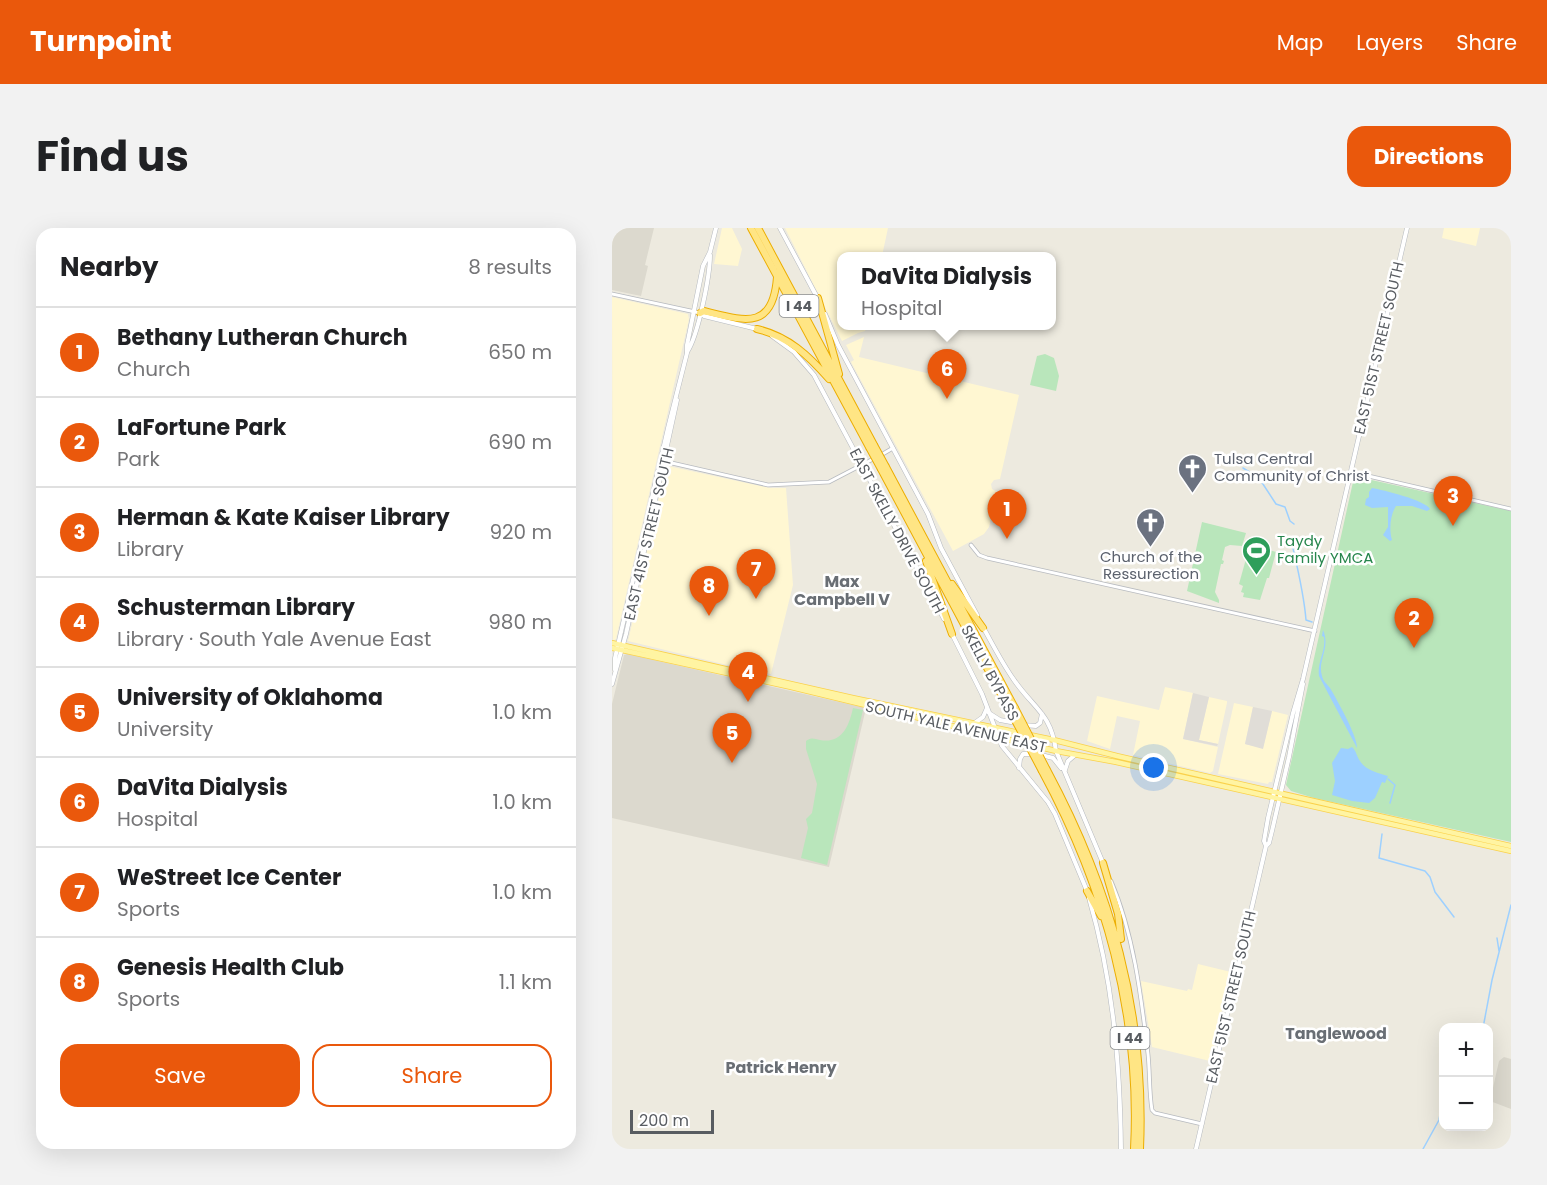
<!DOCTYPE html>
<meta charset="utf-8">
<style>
:root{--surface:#fff;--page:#f2f2f2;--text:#202124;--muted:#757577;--line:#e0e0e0;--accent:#ea580c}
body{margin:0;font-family:Poppins,sans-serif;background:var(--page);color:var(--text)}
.controls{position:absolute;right:18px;bottom:18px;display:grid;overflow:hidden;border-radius:12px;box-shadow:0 6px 24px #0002}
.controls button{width:54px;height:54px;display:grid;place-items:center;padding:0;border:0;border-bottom:2px solid var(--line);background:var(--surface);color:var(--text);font:30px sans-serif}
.scale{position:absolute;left:18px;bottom:15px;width:84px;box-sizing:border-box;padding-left:6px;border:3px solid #585c61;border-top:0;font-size:16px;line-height:21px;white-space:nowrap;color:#585c61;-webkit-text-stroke:4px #fff;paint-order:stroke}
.you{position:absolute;left:542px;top:540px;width:21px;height:21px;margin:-15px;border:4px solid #fff;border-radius:50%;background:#1a73e8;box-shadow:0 0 0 9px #1a73e833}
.badge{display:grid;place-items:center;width:39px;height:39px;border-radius:50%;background:var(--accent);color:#fff;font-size:20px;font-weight:700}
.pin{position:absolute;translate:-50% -50px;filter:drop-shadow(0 2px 3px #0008)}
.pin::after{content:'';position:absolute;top:32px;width:21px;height:18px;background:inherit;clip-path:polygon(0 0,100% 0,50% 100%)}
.popup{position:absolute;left:225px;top:24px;width:219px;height:78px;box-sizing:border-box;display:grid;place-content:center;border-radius:12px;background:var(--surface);filter:drop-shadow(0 2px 4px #0005);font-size:20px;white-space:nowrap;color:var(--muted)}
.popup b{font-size:22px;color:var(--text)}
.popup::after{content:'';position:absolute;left:50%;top:100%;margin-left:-12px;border:12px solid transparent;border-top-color:var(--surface)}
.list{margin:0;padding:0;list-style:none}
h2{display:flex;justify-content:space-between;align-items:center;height:78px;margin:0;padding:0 24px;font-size:26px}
h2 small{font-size:20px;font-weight:400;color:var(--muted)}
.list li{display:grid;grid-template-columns:39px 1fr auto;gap:18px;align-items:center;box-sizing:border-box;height:90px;padding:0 24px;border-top:2px solid var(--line)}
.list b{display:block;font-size:22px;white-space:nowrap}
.list p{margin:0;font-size:20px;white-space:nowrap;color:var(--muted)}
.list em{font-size:20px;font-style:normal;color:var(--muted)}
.actions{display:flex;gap:12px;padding:18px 24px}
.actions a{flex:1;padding:14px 0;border:2px solid var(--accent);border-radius:18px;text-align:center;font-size:21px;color:var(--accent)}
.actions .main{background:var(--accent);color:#fff}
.map{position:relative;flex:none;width:899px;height:921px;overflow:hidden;border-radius:18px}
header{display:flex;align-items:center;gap:36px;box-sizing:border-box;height:84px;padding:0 30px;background:var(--accent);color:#fff}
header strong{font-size:28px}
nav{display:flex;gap:33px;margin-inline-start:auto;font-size:21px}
.intro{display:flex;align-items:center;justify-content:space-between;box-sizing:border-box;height:144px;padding:0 36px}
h1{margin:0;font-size:42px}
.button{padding:15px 27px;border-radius:18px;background:var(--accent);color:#fff;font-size:21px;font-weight:700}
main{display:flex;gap:36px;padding:0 36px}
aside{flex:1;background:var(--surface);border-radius:18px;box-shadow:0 6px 24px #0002}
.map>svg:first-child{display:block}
.commercial{fill:#fff7d2}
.industrial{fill:#e0ddd7}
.education{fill:#dcd9ce}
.green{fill:#b9e6bb}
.water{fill:#9dd0ff}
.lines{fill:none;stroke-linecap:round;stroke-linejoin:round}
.stream{stroke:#9dd0ff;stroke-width:1.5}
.tertiary-casing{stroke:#b7babf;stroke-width:4.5}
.secondary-casing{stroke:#b5b9bf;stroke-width:5}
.primary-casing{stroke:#fad14b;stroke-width:6}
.motorway-casing{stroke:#ecad00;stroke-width:8}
.tertiary{stroke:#fff;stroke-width:3}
.secondary{stroke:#fff;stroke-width:4}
.primary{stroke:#fff4a2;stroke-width:4.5}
.motorway{stroke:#ffe584;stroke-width:6}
.motorway-bridge-casing{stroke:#ecad00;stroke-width:8;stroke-linecap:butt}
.motorway-bridge{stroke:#ffe584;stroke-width:6}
.labels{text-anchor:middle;stroke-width:5;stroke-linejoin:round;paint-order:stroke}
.shield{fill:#fff;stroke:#8a8d90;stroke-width:1.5}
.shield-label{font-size:14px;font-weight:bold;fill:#585c61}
.street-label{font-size:15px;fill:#585c61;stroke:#fff}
.worship-label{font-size:15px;fill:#5b616d;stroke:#fff;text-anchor:start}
.leisure-label{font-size:15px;fill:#27864d;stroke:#fff;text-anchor:start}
.neighbourhood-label{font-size:16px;font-weight:bold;fill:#696e74;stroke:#fff}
</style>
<header>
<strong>Turnpoint</strong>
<nav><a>Map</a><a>Layers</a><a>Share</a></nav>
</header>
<div class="intro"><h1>Find us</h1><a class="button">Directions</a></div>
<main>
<aside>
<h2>Nearby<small>8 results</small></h2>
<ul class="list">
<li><span class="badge">1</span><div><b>Bethany Lutheran Church</b><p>Church</p></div><em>650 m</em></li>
<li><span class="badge">2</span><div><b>LaFortune Park</b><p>Park</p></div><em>690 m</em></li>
<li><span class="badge">3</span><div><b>Herman &amp; Kate Kaiser Library</b><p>Library</p></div><em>920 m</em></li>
<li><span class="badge">4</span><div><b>Schusterman Library</b><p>Library · South Yale Avenue East</p></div><em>980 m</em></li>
<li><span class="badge">5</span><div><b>University of Oklahoma</b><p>University</p></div><em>1.0 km</em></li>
<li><span class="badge">6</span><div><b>DaVita Dialysis</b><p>Hospital</p></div><em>1.0 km</em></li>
<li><span class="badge">7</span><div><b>WeStreet Ice Center</b><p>Sports</p></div><em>1.0 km</em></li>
<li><span class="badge">8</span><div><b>Genesis Health Club</b><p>Sports</p></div><em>1.1 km</em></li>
</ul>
<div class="actions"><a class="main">Save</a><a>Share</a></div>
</aside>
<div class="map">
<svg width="899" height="921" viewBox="0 0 899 921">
<rect width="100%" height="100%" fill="#edeadf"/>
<!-- commercial -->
<path class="commercial" d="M110,0H120L130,21L126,38L102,36Z
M173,0H276L270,28H230V98H255L253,103L246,105L230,113Z
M832,0H868L864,18L830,10Z
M0,69L76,86L77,91L4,411L1,413Z
M252,109L247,129L407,167L388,251L382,252L379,256L380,261L385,264L377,299L372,306L341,323L239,134L242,132L234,117Z
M56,238L158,260H174L181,357L159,446L140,443L16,413L34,336L33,331L50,256L54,239Z
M553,459L581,465L571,511L606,519L601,543L598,545L521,527L528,493L505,488L498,521L475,513L485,468L547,482Z
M597,469L615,473V475L606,516L587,512Z
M622,475L641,479L633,516L651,520L660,483L676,487L660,554H657L656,556L606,546Z
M586,736L619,744L598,833L540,819L529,753L575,763L576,761L580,762Z"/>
<!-- industrial -->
<path class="industrial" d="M581,465L597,469L587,512L606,516L605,518L571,511Z
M641,479L660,483L651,521L633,516Z"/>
<!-- education -->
<path class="education" d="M0,0H42L33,37L36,38L29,68L0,62Z
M15,426L254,480L217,639L0,590V476L12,427Z
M892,829L899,831V881L878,873L887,833Z"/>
<!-- green -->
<path class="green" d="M433,126L442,130L447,148L444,163L418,157L425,128Z
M746,249L899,283V614L702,570L679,563L674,557L741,254Z
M590,294L634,305L630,318L618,317L613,319L610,332L612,333L611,336H609L603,364L607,372V375L575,363Z
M637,320L649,323L648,326H652L654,321L664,324L657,350H655L648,372L631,369L632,365L629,364L631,358L627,356Z
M241,480L251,482L215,637L189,630L196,600L194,591L200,585L205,556L194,521V513C200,509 202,511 208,512C230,516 237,498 241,480Z"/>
<!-- water -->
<path class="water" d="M760,260C771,262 813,272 818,281L815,283L800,278H784C778,287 777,302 780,312L778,313L771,307L776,299V279L760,280L753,277L754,271L757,269V264Z
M711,402C719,420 705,432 710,448C711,453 715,456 718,460C724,470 746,509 745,520L707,448C705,433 714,424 712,409L710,408Z
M740,519C745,524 744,527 748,533C753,542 766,545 776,548L773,555L770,554L763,570L757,575L740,573L720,567L723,553L720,535L729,520L736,521Z"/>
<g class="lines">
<!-- stream -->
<path class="stream" d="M631,240L647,250L664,276L673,279L678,293L682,296
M680,316C686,342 692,366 694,392L700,394
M776,551L783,557L778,575
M770,606L767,630L813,643L818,649L823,664L842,689
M885,710L887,723
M871,800L880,752L899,677
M811,921L827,892L831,871"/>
<defs>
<path id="tertiary" d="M0,66L88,85
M269,227L281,220
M51,233L156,257L217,254L263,230
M739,244L899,281
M359,317L367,327L375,330L703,403
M499,653C522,707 529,768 536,826C538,845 537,864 540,882L543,885L590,896"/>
<path id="secondary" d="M168,0L206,71
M88,85L92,88L145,101
M213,86L226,117L316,286L329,320L365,387
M160,108L182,124L202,147L332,391
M75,124C86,108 98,48 98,27
M371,399C381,417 390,435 402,452C422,481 439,485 444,523L491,635
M340,406L370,466L390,518L436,574L443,586L475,663
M3,442V430L56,200L75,125V117L91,38L98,24L104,0
M0,456L14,406L65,172
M377,485L388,492L404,495
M364,494L371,489L375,480
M411,497L424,498L428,495L430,486
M429,527L441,530L449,540
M407,540L408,531L411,526H421
M453,542L456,533L463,527
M654,618L657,615L660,603L677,529L691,456
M477,670C501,753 508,834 509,921
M584,921L654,618L652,613L656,590L681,485L691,451L795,0"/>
<path id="primary" d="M0,415L241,470L442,512L505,528L899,618
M0,420L179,459L444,523L504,534L899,623"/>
<path id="motorway" d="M139,0L257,219
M146,0L262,217
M206,70L227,146
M88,85L92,83C133,93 161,103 165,49
M145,101C176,108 197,128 217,151
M274,239L403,480
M269,241L397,481
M314,333L340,406
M340,356L371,400
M435,542C499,661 534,785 528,921
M430,543C493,659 529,788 522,921
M491,635L506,686L509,711
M475,663L489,688"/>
</defs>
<!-- tertiary casing -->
<use href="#tertiary" class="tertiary-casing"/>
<!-- secondary casing -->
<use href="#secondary" class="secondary-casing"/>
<!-- primary casing -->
<use href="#primary" class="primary-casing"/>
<!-- motorway casing -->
<use href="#motorway" class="motorway-casing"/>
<!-- tertiary -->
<use href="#tertiary" class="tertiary"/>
<!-- secondary -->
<use href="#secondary" class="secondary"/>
<!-- primary -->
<use href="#primary" class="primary"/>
<!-- motorway -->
<use href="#motorway" class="motorway"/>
<defs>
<path id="motorway-bridge" d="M262,217L274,239
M257,219L269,241
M403,480L435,542
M397,481L430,543"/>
</defs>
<!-- motorway-bridge casing -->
<use href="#motorway-bridge" class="motorway-bridge-casing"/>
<!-- motorway-bridge -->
<use href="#motorway-bridge" class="motorway-bridge"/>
</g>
<!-- icons -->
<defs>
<symbol id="church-pin" viewBox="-11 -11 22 30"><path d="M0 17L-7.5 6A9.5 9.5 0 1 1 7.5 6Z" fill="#6b7280" stroke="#fff"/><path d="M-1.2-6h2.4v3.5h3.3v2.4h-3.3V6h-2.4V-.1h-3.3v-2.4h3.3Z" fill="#fff"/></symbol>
<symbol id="stadium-pin" viewBox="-11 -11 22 30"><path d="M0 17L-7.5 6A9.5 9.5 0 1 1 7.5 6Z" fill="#2e9e5b" stroke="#fff"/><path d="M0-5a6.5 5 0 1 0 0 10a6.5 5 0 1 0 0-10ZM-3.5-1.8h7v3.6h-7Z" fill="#fff"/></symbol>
</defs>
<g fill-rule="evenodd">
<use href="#church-pin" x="564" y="224" width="33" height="45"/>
<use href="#church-pin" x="522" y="278" width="33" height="45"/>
<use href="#stadium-pin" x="628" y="306" width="33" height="45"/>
</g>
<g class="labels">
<!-- shield labels -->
<g class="shield">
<rect x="167.5" y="67" width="39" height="22" rx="4.5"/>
<rect x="498.5" y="799" width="39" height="22" rx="4.5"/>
</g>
<g class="shield-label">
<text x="187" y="83">I 44</text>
<text x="518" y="815">I 44</text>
</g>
<!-- street labels -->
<g class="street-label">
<text transform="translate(767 120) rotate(-77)" y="5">EAST 51ST STREET SOUTH</text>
<text transform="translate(285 303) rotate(62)" y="5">EAST SKELLY DRIVE SOUTH</text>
<text transform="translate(37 306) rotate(-77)" y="5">EAST 41ST STREET SOUTH</text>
<text transform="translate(378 445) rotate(62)" y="5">SKELLY BYPASS</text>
<text transform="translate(344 499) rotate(13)" y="5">SOUTH YALE AVENUE EAST</text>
<text transform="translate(619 769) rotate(-77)" y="5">EAST 51ST STREET SOUTH</text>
</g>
<!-- worship labels -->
<g class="worship-label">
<text x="602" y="236">Tulsa Central<tspan x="602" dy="17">Community of Christ</tspan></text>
<text x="539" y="334" text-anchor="middle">Church of the<tspan x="539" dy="17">Ressurection</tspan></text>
</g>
<!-- leisure labels -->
<g class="leisure-label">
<text x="665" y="318">Taydy<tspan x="665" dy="17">Family YMCA</tspan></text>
</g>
<!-- neighbourhood labels -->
<g class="neighbourhood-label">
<text x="230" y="359">Max<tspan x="230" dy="18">Campbell V</tspan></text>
<text x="724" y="811">Tanglewood</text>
<text x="169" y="845">Patrick Henry</text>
</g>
</g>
</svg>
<div class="controls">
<button>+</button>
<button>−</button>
</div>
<div class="scale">200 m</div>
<div class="you"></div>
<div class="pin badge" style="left:395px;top:311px">1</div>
<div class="pin badge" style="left:802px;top:420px">2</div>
<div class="pin badge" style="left:841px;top:298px">3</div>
<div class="pin badge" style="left:136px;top:474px">4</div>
<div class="pin badge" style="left:120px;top:535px">5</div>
<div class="pin badge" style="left:335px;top:171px">6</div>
<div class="popup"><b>DaVita Dialysis</b>Hospital</div>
<div class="pin badge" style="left:144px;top:371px">7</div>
<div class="pin badge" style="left:97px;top:388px">8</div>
</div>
</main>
